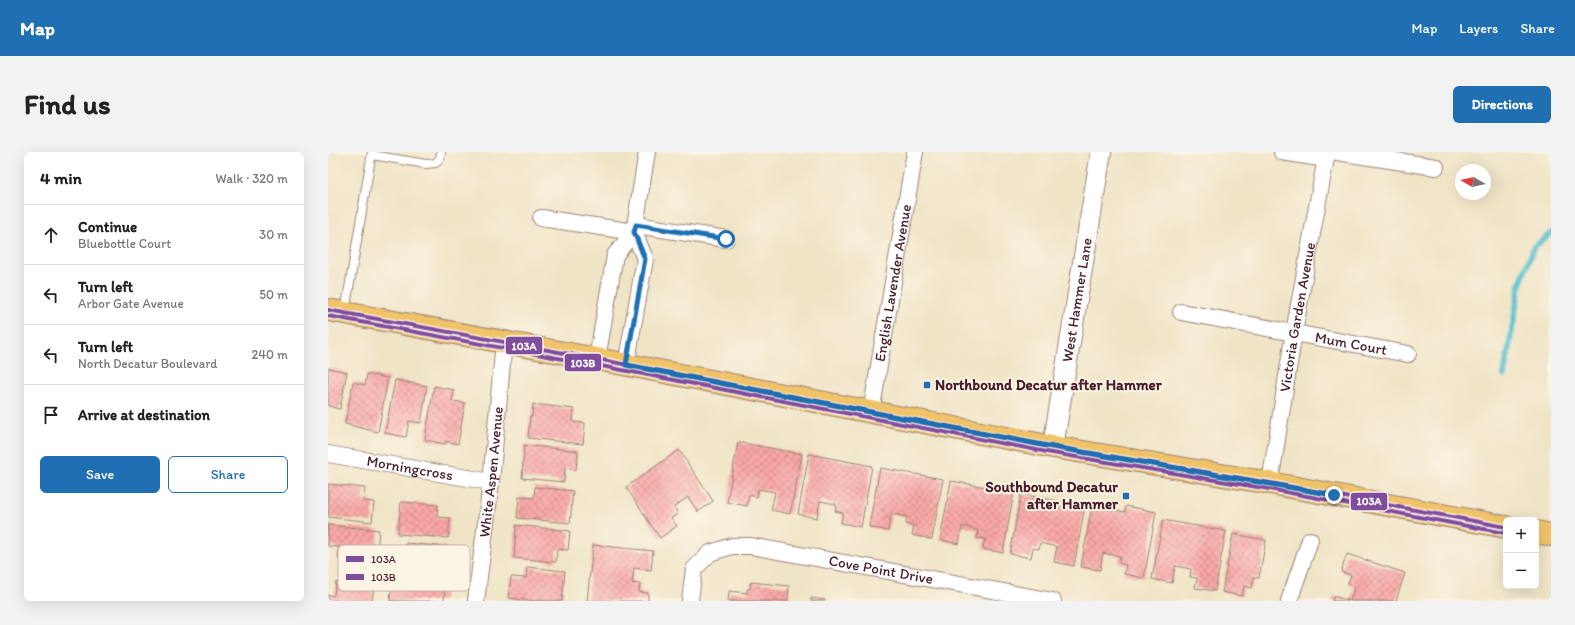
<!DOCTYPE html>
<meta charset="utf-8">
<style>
:root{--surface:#fff;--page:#f2f2f2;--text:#222;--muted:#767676;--line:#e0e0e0;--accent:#1f6fb2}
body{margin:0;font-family:Itim,sans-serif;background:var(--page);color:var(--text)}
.controls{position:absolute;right:12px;bottom:12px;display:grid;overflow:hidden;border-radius:6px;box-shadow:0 4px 16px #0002}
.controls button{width:36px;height:36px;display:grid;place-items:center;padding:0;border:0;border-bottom:1px solid var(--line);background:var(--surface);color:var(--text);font:20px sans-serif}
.compass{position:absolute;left:1127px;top:12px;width:36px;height:36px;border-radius:50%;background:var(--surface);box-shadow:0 4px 16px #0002;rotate:279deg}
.stop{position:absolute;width:12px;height:12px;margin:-9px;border:3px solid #1f6fb2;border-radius:50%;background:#fff}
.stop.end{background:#1f6fb2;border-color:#fff;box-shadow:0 1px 4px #0008}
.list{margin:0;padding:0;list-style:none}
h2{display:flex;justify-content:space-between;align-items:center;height:52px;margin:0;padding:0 16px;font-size:17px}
h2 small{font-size:13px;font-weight:400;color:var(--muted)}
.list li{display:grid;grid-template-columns:26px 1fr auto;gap:12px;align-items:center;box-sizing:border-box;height:60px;padding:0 16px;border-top:1px solid var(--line)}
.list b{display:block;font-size:15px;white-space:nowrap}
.list p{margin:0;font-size:13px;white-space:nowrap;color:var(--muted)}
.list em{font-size:13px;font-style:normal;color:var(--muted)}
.actions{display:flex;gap:8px;padding:12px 16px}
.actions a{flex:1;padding:9px 0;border:1px solid var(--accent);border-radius:6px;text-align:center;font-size:14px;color:var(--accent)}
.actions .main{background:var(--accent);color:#fff}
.icon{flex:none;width:22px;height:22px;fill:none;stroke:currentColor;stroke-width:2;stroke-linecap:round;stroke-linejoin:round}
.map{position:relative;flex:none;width:1223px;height:449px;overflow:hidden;border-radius:6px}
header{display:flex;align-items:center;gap:24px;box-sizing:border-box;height:56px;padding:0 20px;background:var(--accent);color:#fff}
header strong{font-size:19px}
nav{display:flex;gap:22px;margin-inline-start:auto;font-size:14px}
.intro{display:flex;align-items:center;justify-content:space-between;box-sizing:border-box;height:96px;padding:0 24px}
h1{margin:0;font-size:28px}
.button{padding:10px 18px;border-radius:6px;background:var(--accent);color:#fff;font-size:14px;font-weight:700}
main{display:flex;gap:24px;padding:0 24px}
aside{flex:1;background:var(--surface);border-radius:6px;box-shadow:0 4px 16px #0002}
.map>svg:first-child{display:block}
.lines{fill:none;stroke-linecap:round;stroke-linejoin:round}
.stream{stroke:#52bece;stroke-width:6}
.building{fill:url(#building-cross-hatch)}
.service-casing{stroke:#9c8278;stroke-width:10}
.minor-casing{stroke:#9c8278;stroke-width:18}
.tertiary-casing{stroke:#9c8278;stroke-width:22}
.primary-casing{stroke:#9c8278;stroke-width:24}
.service{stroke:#fff;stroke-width:8}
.minor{stroke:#fff;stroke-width:16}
.tertiary{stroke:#fff;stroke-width:20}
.primary{stroke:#f0c369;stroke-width:22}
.bus-1-casing{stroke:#fcf5e5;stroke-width:7}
.bus-2-casing{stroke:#fcf5e5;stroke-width:7}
.bus-1{stroke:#804c9e;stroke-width:4}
.bus-2{stroke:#804c9e;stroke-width:4}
.route{stroke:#1f6fb2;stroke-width:5}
.poi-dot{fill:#1f6fb2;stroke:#fcf5e5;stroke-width:1.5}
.labels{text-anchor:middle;stroke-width:4;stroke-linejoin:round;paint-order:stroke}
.street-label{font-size:15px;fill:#4a1f2b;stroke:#fcf5e5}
.poi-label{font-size:15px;font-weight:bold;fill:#4a1f2b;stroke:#fcf5e5;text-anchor:start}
.key{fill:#fcf5e5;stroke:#c7b5ad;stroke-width:1}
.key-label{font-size:11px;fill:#4a1f2b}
.line-badge{stroke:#fcf5e5;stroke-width:1.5}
.badge-label{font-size:11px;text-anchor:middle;font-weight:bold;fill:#fff}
</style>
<header>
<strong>Map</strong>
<nav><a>Map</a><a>Layers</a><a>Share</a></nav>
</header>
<div class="intro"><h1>Find us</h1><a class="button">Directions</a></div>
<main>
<aside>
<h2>4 min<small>Walk · 320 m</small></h2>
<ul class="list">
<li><svg class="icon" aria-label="ahead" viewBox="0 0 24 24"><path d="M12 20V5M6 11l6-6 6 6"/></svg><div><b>Continue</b><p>Bluebottle Court</p></div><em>30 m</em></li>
<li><svg class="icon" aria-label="left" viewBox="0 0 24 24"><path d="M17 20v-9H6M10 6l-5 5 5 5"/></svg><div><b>Turn left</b><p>Arbor Gate Avenue</p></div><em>50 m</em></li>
<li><svg class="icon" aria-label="left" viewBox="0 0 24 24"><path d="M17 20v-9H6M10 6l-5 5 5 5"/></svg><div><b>Turn left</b><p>North Decatur Boulevard</p></div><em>240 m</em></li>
<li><svg class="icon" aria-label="arrive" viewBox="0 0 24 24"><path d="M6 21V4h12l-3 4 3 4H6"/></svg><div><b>Arrive at destination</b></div></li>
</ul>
<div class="actions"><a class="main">Save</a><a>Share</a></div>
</aside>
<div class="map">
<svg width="1223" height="449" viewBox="0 0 1223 449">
<defs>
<pattern id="building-cross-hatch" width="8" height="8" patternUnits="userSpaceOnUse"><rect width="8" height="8" fill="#faa9a7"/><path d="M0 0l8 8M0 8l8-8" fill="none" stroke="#cc8988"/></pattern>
</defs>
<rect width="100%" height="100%" fill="#fcf5e5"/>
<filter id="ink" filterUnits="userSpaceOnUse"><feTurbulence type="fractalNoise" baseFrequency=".025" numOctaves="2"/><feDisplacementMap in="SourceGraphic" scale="8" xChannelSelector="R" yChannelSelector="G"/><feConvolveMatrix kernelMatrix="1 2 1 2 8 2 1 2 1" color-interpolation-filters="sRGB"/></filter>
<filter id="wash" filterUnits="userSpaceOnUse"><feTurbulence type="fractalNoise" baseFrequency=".012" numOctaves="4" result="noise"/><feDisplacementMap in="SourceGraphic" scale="16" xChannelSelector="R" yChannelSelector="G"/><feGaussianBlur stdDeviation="0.9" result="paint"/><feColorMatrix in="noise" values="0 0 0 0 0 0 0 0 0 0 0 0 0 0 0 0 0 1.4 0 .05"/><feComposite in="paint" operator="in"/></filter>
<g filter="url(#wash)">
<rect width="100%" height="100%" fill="#efe4c6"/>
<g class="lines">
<!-- stream -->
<path class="stream" d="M1176,223L1192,132L1206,95L1223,81"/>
</g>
<g id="blocks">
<!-- building -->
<path class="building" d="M0,216L19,220L12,257L0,254Z
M39,222L60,226L50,280L17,272L25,230L37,233Z
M67,228L99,234L93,271L81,269L78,285L57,281Z
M106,234L126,238L124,249L137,251L130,292L118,289V292L97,288Z
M205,252L246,257L245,270L257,271L255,292L200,286L202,264L204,265Z
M410,290L474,302L462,362L443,358L447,340L430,337L429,345L421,343L419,354L399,350Z
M196,293L250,299L248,318L237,316L236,330L194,326Z
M351,298L385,349L370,360L360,345L346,355L350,362L343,366L349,374L332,386L298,335Z
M481,302L544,314L533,375L513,371L515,361L507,359L508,352L492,349L489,366L470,362Z
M552,316L615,327L604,387L584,383L586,374L578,372L579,365L563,362L560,379L541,375Z
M623,329L686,340L675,401L655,397L657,387L649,386L650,378L634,374L631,392L612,388Z
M0,332L37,336L35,349L46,350L44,370L0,365Z
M207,335L245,339L242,371L189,366L191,345L206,346Z
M693,342L757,354L746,414L726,410L729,395L712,391L711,397L705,396L703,406L682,402Z
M73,350L110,353L109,365L122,366L120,386L70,382Z
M764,354L797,360L798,354L828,360L816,426L796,422L798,413L791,411L792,404L775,401L772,418L753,415Z
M835,368L898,379L887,439L867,436L869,426L862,425L863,417L847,414L844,431L824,427Z
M0,373L51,378L48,411L10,407L11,395L0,394Z
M188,373L242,379L240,398L229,397L228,410L186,406Z
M905,382L938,388L931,426L926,425L924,436L916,434L914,444L894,440Z
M78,391L119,395L116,429L63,424L66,403L77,404Z
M265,393L325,399L323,418L306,416L304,431L312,432L311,440L320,441V449H259Z
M1019,402L1077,421L1068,449H1022L1027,434L1020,432L1023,423L1013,420Z
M199,415L237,419L234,449H207L180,446L183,425L198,426Z
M8,430L46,434L44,449H0V443L6,444Z
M64,430L117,435L116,449H62Z
M423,430L461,434L460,449H400L401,439L419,441V437H422Z
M1006,444L1021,449H1004Z
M483,446L497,448V449H483Z"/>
</g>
</g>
<g filter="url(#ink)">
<use href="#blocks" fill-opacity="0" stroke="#9c8278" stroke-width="1"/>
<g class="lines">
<defs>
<path id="service" d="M44,3L98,12L108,11L112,6L113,0
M17,160L44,0"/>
<g id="minor">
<path d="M954,0L998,7"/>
<path d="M1009,0L1108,15"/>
<path d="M213,66L306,80"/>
<path d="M308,73L398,87"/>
<path id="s1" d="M853,160L1080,202"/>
<path d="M269,207L287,103L306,80L319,0"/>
<path d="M298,213L317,107L306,80"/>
<path id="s2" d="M543,261L587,0"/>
<path id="s3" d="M0,302L163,330"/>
<path id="s4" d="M942,331L966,180L999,0"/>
<path id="s5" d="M148,449L163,330L176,190"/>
<path id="s6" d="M362,449L366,417L382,401L404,394H423L725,449"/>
<path d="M961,449L982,388"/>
</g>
<g id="tertiary">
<path id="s7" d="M725,295L773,0"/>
</g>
<path id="primary" d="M0,158L269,207L725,295L942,331L1178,375
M1208,380L1223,383"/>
</defs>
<!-- service casing -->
<use href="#service" class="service-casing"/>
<!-- minor casing -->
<use href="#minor" class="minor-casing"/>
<!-- tertiary casing -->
<use href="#tertiary" class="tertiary-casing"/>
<!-- primary casing -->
<use href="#primary" class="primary-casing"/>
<!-- service -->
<use href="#service" class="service"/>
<!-- minor -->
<use href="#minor" class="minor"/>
<!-- tertiary -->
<use href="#tertiary" class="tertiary"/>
<!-- primary -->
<use href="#primary" class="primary"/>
<defs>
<path id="bus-1" d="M0,158L269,207L725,295L942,331L1178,375"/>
<path id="bus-2" d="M0,164L268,213L724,301L941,337L1177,381"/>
</defs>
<!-- bus-1 casing -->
<use href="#bus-1" class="bus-1-casing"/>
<!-- bus-2 casing -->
<use href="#bus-2" class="bus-2-casing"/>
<!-- bus-1 -->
<use href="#bus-1" class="bus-1"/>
<!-- bus-2 -->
<use href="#bus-2" class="bus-2"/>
</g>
</g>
<g class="lines" filter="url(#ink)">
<!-- route -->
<path class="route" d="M398,87L308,73L306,80L317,107L298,213L725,295L1006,343"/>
</g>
<!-- markers -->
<g class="poi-dot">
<rect x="595" y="229" width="8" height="8" rx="2"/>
<rect x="794" y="340" width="8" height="8" rx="2"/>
</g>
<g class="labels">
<!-- street labels -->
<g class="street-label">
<text dy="5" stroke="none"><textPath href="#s2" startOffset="132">English Lavender Avenue</textPath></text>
<text dy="5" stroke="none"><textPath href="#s7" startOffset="149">West Hammer Lane</textPath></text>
<text dy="5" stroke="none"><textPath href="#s4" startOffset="168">Victoria Garden Avenue</textPath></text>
<text dy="5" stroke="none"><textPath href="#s1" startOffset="173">Mum Court</textPath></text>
<text dy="5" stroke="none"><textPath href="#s3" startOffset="83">Morningcross</textPath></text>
<text dy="5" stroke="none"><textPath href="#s5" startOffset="130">White Aspen Avenue</textPath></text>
<text dy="5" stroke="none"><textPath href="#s6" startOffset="229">Cove Point Drive</textPath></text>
</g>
<!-- poi labels -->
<g class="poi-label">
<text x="607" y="238">Northbound Decatur after Hammer</text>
<text x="790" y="340" text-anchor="end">Southbound Decatur<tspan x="790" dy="17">after Hammer</tspan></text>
</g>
</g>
<!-- legend -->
<rect x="10" y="393" width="132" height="46" rx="6" class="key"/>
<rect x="18" y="404" width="18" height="6" fill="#804c9e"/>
<rect x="18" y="422" width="18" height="6" fill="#804c9e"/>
<g class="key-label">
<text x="43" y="411">103A</text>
<text x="43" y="429">103B</text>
</g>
<g class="line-badge">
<rect x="177" y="184" width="38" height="19" rx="4" fill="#804c9e"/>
<rect x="236" y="201" width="38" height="19" rx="4" fill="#804c9e"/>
<rect x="1022" y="340" width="38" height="19" rx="4" fill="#804c9e"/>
</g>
<g class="badge-label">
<text x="196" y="198">103A</text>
<text x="255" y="215">103B</text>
<text x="1041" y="353">103A</text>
</g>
</svg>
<div class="controls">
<button>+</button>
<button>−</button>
</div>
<svg class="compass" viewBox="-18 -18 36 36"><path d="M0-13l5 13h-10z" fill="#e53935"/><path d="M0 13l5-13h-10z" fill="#767676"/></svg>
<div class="stop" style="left:398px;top:87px"></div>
<div class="stop end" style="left:1006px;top:343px"></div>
</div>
</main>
